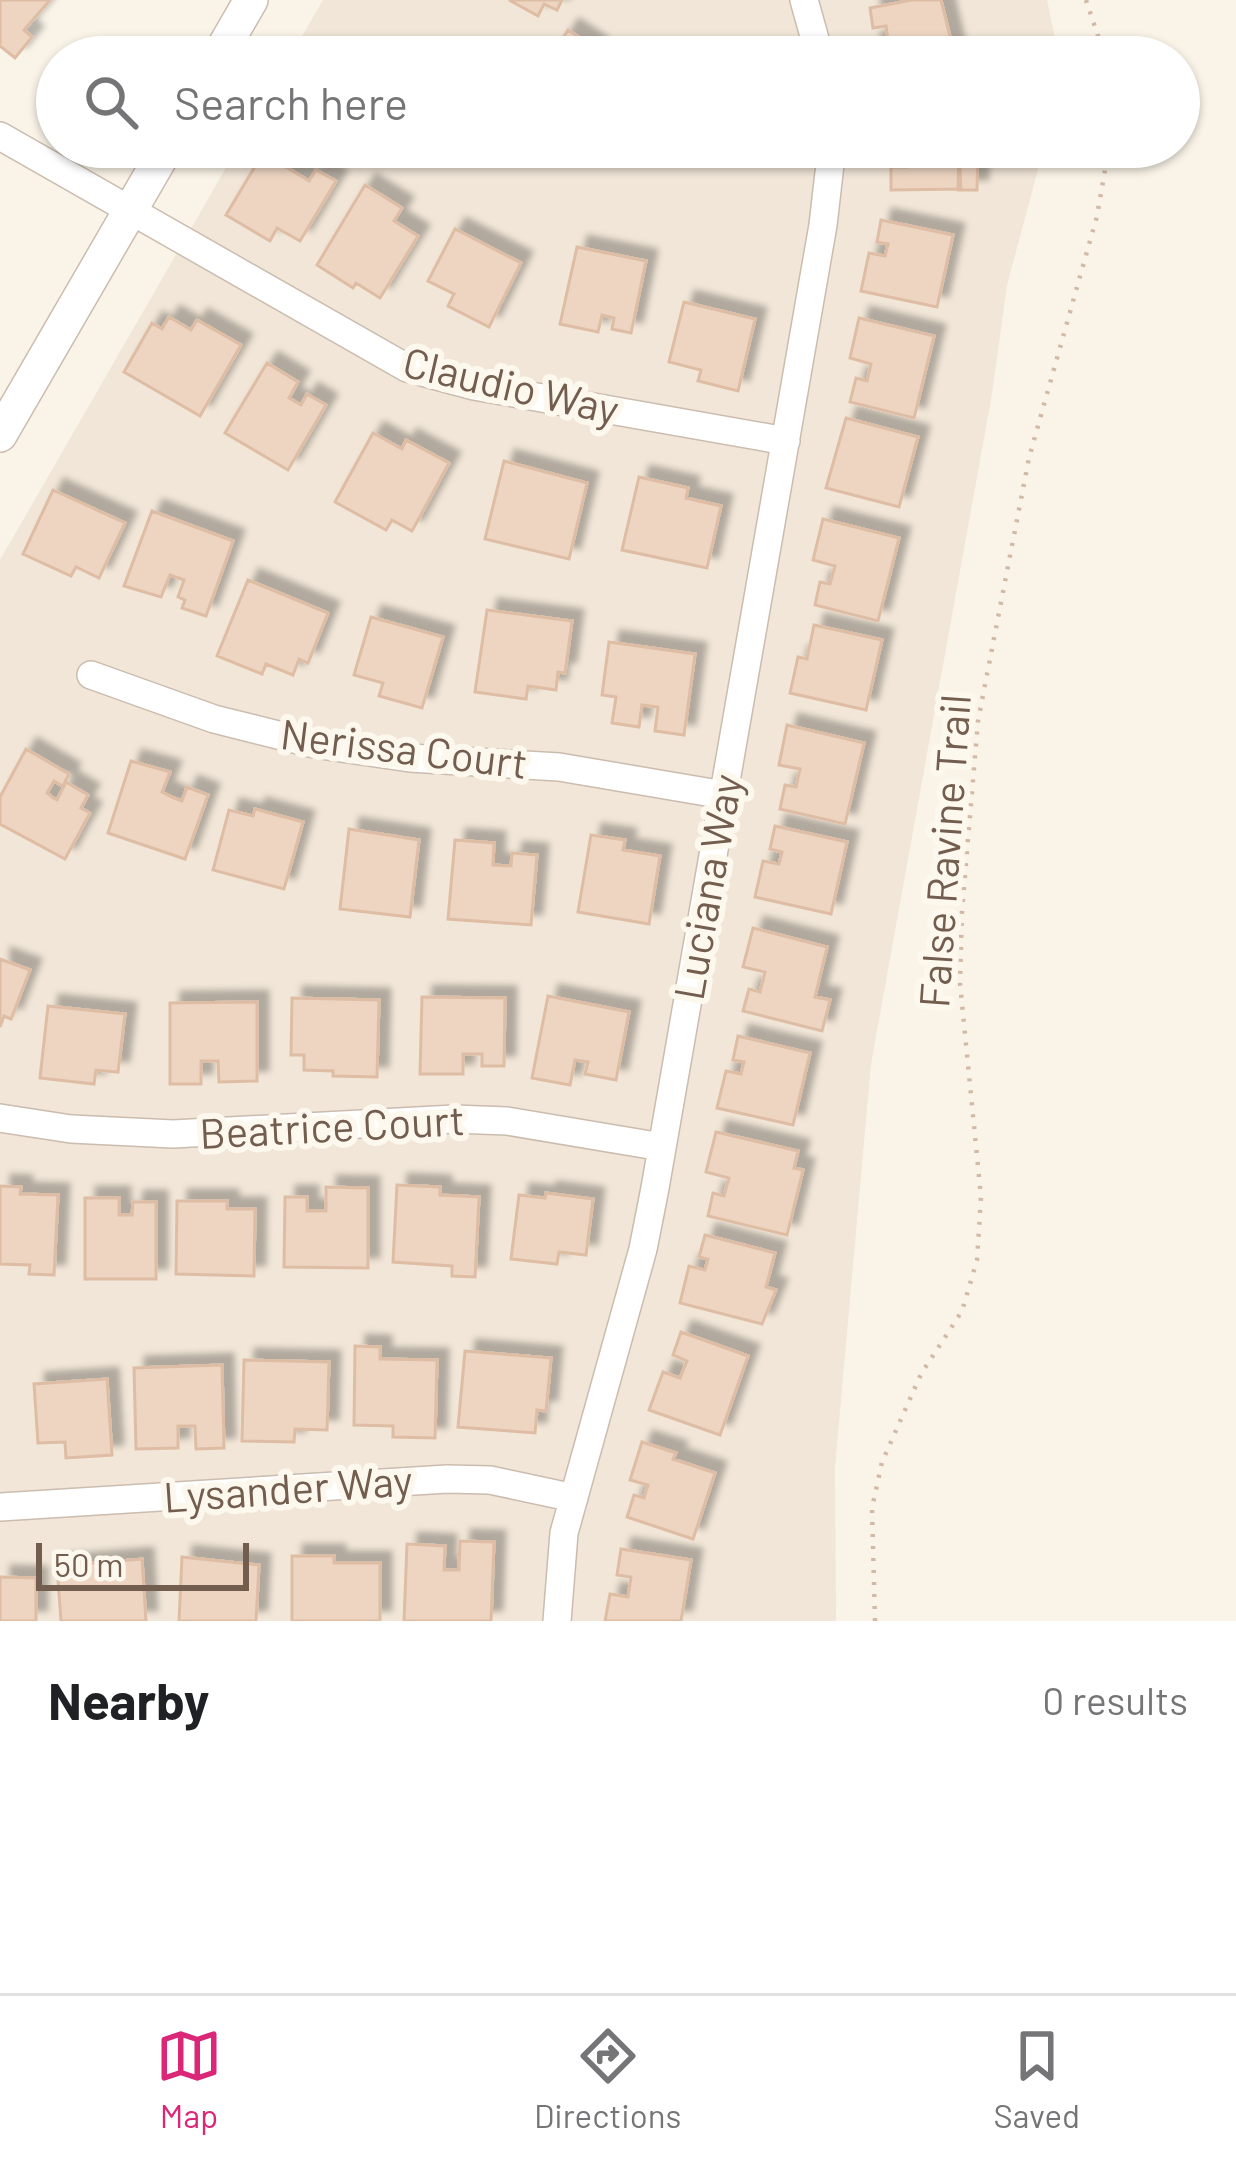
<!DOCTYPE html>
<style>
:root{--surface:#fff;--page:#f2f2f2;--text:#202124;--muted:#757577;--line:#e0e0e0;--accent:#db2777}
body{margin:0;font-family:Barlow,sans-serif;background:var(--page);color:var(--text)}
.scale{position:absolute;left:36px;bottom:30px;width:213px;box-sizing:border-box;padding-left:12px;border:6px solid #725d4e;border-top:0;font-size:33px;line-height:42px;white-space:nowrap;color:#725d4e;-webkit-text-stroke:9px #fdf8ee;paint-order:stroke}
.list{margin:0;padding:0;list-style:none}
h2{display:flex;justify-content:space-between;align-items:center;height:156px;margin:0;padding:0 48px;font-size:51px}
h2 small{font-size:39px;font-weight:400;color:var(--muted)}
.icon{flex:none;width:66px;height:66px;fill:none;stroke:currentColor;stroke-width:2;stroke-linecap:round;stroke-linejoin:round}
.map{position:relative;flex:none;width:1236px;height:1621px;overflow:hidden}
.search{position:absolute;background:var(--surface);box-shadow:0 3px 9px #0004;left:36px;right:36px;top:36px;height:132px;display:flex;align-items:center;gap:30px;box-sizing:border-box;padding:0 42px;border-radius:66px;color:var(--muted);font-size:45px}
.sheet{height:372px;background:var(--surface)}
nav{display:flex;justify-content:space-around;align-items:center;box-sizing:border-box;height:168px;border-top:3px solid var(--line);background:var(--surface);font-size:33px;color:var(--muted)}
nav a{display:grid;justify-items:center;gap:6px}
nav .on{color:var(--accent)}
.map>svg:first-child{display:block}
.residential{fill:#f1e6d7}
.building{fill:#edd5c2;stroke:#debda4;stroke-width:3;filter:url(#shadow)}
.lines{fill:none;stroke-linecap:round;stroke-linejoin:round}
.minor-casing{stroke:#cbbcaf;stroke-width:30}
.tertiary-casing{stroke:#cbbcaf;stroke-width:36}
.path{stroke:#d2b9a5;stroke-width:4.5;stroke-dasharray:3 9;stroke-linecap:butt}
.minor{stroke:#fff;stroke-width:27}
.tertiary{stroke:#fff;stroke-width:33}
.labels{text-anchor:middle;stroke-width:12;stroke-linejoin:round;paint-order:stroke}
.street-label{font-size:42px;fill:#725d4e;stroke:#fdf8ee}
</style>
<div class="map">
<svg width="1236" height="1621" viewBox="0 0 1236 1621">
<defs>
<filter id="shadow"><feDropShadow dx="11" dy="-11" stdDeviation="3" flood-color="#0004"/></filter>
</defs>
<rect width="100%" height="100%" fill="#faf4e8"/>
<!-- residential -->
<path class="residential" d="M323,0H1047L1059,57H290Z
M238,147H1044L1007,285L992,394L871,1064L835,1467L836,1621H0V560Z"/>
<!-- building -->
<path class="building" d="M0,0H50L24,30L32,37L15,58L0,46Z
M509,0H562L557,10L544,4L538,16Z
M912,0H941L955,57H873L870,44L888,40L886,26L873,28L870,8Z
M568,30L597,49L591,57H551Z
M904,147H959L961,189L891,190V167H906Z
M959,147H978L977,190H958Z
M263,153L309,181L316,170L336,181L300,241L277,228L270,241L226,215Z
M365,185L402,208L394,221L418,236L380,298L356,283L353,288L317,265Z
M881,220L953,235L937,307L861,291L869,253L885,256L888,244L877,242Z
M455,229L521,263L489,327L448,306L454,294L428,281Z
M577,247L646,261L631,333L612,329L614,318L602,315L598,332L560,324Z
M684,302L755,319L738,391L698,381L701,370L669,362Z
M169,317L191,330L197,320L241,345L200,416L124,372L152,323L162,329Z
M859,318L934,336L914,418L850,402L856,378L867,381L871,364L850,358Z
M267,363L298,382L289,398L301,405L307,394L326,405L288,470L225,433Z
M846,418L918,437L899,507L826,488Z
M373,433L402,449L406,440L449,463L412,531L392,520L386,530L335,502Z
M504,461L587,483L569,559L485,539Z
M639,477L688,488L686,498L721,506L707,568L622,550Z
M53,490L125,523L99,578L76,567L71,576L23,554Z
M152,511L233,541L206,616L182,608L185,600L178,597L184,580L170,575L161,597L124,586Z
M823,519L899,538L878,621L815,605L820,582L830,584L835,566L813,560Z
M248,580L328,613L308,663L299,659L293,675L266,664L262,674L217,656Z
M487,610L572,621L565,673L558,672L556,690L528,686L526,699L475,692Z
M371,617L443,637L422,708L379,696L383,683L354,675Z
M814,625L882,640L866,710L790,693L798,657L807,659Z
M609,642L695,654L684,735L655,731L658,707L642,705L639,727L612,723L616,697L602,695Z
M787,725L864,743L845,824L780,809L785,785L796,787L800,769L779,765Z
M26,749L69,774L63,786L54,781L47,793L52,797L57,800L66,782L88,795L81,808L90,813L65,859L0,824V797Z
M131,761L170,772L162,792L174,798L182,801L187,787L208,795L185,859L108,833Z
M255,809L303,822L284,889L213,870L229,810L253,816Z
M775,826L847,842L831,914L755,897L763,861L779,864L782,852L770,849Z
M349,829L419,840L410,917L340,909Z
M591,835L625,840L623,850L660,856L649,924L578,912Z
M455,840L494,843L493,865L511,866L512,853L537,855L531,925L448,919Z
M753,928L827,947L815,997L830,1000L822,1031L743,1011L749,989L760,992L765,972L743,967Z
M0,959L30,970L11,1019L4,1016L0,1027Z
M548,996L629,1012L616,1080L585,1074L588,1062L575,1060L570,1085L532,1078Z
M422,997L505,998L504,1066H482V1054H463V1074H420Z
M292,998L379,1000L377,1077L333,1076V1071L304,1070V1055H291Z
M257,1002V1081L219,1082L218,1061H201V1084H170V1003Z
M48,1006L125,1014L118,1072L96,1070L94,1084L40,1078Z
M738,1036L810,1053L793,1125L717,1108L726,1071L741,1074L744,1062L733,1060Z
M716,1132L798,1151L794,1168L803,1170L787,1235L708,1216L713,1193L724,1196L729,1178L706,1172Z
M397,1185L440,1187V1195L479,1197L475,1277L452,1276V1266L393,1262Z
M0,1186L21,1187L20,1194L58,1195L54,1275L29,1274L30,1265L0,1264Z
M326,1187L368,1188V1268L284,1267L285,1197H307V1211H326Z
M546,1193L593,1199L586,1255L559,1252L557,1264L511,1259L519,1195L545,1198Z
M85,1198H119V1215H132L133,1202H156V1279H85Z
M177,1201H227V1209H255L254,1276L176,1274Z
M705,1235L775,1253L766,1287L776,1290L762,1324L680,1303L689,1266L705,1270L708,1259L699,1257Z
M681,1332L748,1356L720,1435L649,1410L663,1372L680,1378L687,1361L673,1355Z
M355,1346L380,1347V1359L437,1360L435,1438L393,1437V1426L354,1425Z
M465,1351L551,1358L546,1411L537,1410L535,1433L458,1427Z
M244,1360L329,1362L327,1430L295,1429L294,1442L242,1441Z
M222,1365L224,1448L196,1449L195,1426H178V1448L136,1449L134,1368Z
M107,1379L112,1455L66,1458L65,1442L38,1443L34,1384Z
M642,1442L676,1453L673,1459L715,1473L693,1539L627,1517L634,1495L644,1498L648,1485L630,1480Z
M460,1541L494,1542L491,1621H404L407,1544L445,1546L444,1570H459Z
M621,1549L691,1560L681,1621H605L610,1594L628,1597L631,1577L617,1575Z
M292,1556H334V1563H380V1621H292Z
M182,1557L259,1565L256,1621H179Z
M142,1559L146,1621H61L57,1566Z
M0,1577L36,1578V1621H0Z"/>
<g class="lines">
<defs>
<path id="minor" d="M804,0L820,57
M0,136L407,368L474,386L786,441
M91,675L214,719L314,744L410,758L559,767L724,795
M0,1118L71,1129L173,1134L454,1119L507,1121L662,1147
M0,1507L447,1479L490,1480L574,1498
M557,1621L564,1533L643,1249L655,1188L823,225L832,147"/>
<path id="tertiary" d="M218,57L251,0
M0,435L167,147"/>
</defs>
<!-- minor casing -->
<use href="#minor" class="minor-casing"/>
<!-- tertiary casing -->
<use href="#tertiary" class="tertiary-casing"/>
<!-- path -->
<path class="path" d="M1086,0L1105,57
M875,1621L872,1508L882,1462L921,1374L962,1311L977,1260L981,1197L960,983L962,911L978,721L1029,458L1097,216L1109,147"/>
<!-- minor -->
<use href="#minor" class="minor"/>
<!-- tertiary -->
<use href="#tertiary" class="tertiary"/>
</g>
<g class="labels">
<!-- street labels -->
<g class="street-label">
<text transform="translate(511 386) rotate(13)" y="15">Claudio Way</text>
<text transform="translate(404 749) rotate(7)" y="15">Nerissa Court</text>
<text transform="translate(945 851) rotate(-86)" y="15">False Ravine Trail</text>
<text transform="translate(708 887) rotate(-80)" y="15">Luciana Way</text>
<text transform="translate(332 1127) rotate(-3)" y="15">Beatrice Court</text>
<text transform="translate(288 1489) rotate(-4)" y="15">Lysander Way</text>
</g>
</g>
</svg>
<div class="scale">50 m</div>
<div class="search"><svg class="icon" aria-label="search" viewBox="0 0 24 24"><circle cx="10" cy="10" r="6"/><path d="M15 15l6 6"/></svg>Search here</div>
</div>
<section class="sheet">
<h2>Nearby<small>0 results</small></h2>
<ul class="list">
</ul>
</section>
<nav>
<a class="on"><svg class="icon" aria-label="map" viewBox="0 0 24 24"><path d="M3 6l6-2 6 2 6-2v14l-6 2-6-2-6 2zM9 4v14M15 6v14"/></svg>Map</a>
<a><svg class="icon" aria-label="directions" viewBox="0 0 24 24"><path d="M12 3l9 9-9 9-9-9zM9 14v-3h6M13 9l2 2-2 2"/></svg>Directions</a>
<a><svg class="icon" aria-label="saved" viewBox="0 0 24 24"><path d="M7 4h10v16l-5-4-5 4z"/></svg>Saved</a>
</nav>
